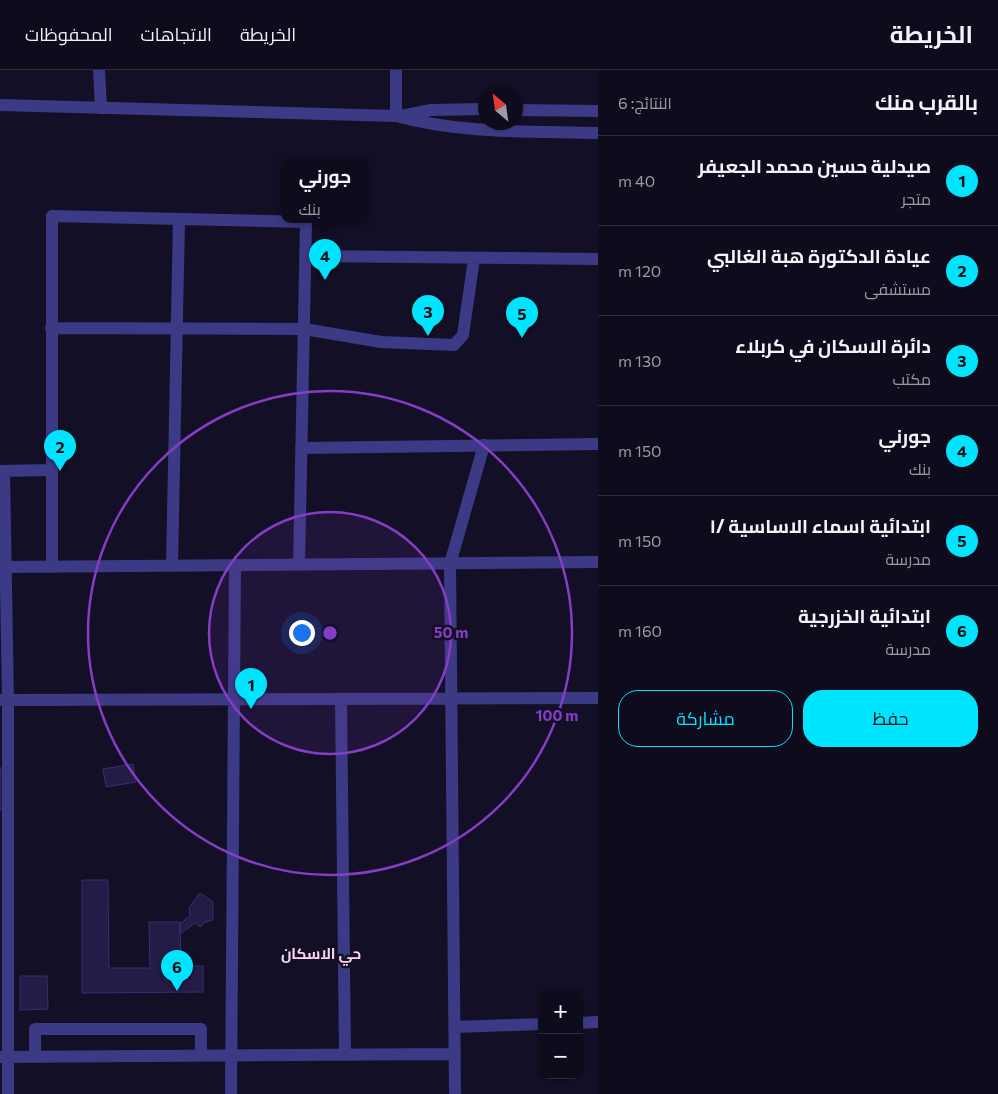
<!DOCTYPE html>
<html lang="ar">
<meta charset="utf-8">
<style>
:root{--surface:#0e0b1c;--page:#1c1929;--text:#f1f3f6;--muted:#9b9ba3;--line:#2e2b3b;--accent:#00e5ff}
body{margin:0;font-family:Commissioner,Cairo,sans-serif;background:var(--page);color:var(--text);direction:rtl}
.controls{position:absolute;right:15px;bottom:15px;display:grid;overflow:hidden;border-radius:10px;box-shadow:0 1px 4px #0004}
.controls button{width:45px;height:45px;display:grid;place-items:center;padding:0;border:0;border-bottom:1px solid var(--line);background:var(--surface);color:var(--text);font:25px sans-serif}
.compass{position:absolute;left:478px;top:15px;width:45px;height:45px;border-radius:50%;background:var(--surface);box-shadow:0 1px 4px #0004;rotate:331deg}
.you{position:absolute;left:301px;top:562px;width:18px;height:18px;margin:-12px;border:4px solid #fff;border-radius:50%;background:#1a73e8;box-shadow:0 0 0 8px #1a73e833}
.badge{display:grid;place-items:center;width:32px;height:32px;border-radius:50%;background:var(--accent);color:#111;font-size:16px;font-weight:700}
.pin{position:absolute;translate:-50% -41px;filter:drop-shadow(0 1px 2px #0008)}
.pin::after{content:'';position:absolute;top:26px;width:18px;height:15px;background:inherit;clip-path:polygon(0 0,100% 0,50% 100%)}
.popup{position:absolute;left:281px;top:88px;width:88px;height:65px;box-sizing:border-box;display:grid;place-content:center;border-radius:10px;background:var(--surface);filter:drop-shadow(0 1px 4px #0005);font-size:16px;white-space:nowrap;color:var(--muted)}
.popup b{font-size:19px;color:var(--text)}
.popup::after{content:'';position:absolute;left:50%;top:100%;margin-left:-10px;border:10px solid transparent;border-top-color:var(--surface)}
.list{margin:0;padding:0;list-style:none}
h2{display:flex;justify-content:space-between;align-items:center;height:65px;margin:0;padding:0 20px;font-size:21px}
h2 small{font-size:16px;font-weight:400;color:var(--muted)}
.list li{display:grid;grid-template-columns:32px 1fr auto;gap:15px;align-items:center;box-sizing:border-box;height:90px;padding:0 20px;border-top:1px solid var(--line)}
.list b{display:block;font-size:19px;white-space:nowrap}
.list p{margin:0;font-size:16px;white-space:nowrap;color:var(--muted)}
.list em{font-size:16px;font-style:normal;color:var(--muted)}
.actions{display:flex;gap:10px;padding:15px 20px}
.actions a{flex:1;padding:11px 0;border:1px solid var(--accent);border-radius:20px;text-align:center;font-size:18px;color:var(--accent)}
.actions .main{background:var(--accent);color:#111}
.map{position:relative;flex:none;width:598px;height:1024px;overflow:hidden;direction:ltr}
header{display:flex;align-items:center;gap:30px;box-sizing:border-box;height:70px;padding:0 25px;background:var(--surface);border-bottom:1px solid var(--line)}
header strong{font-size:24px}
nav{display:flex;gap:28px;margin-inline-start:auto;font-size:18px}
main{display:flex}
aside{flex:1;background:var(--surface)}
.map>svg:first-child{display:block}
.building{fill:#241b47;stroke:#3b2d73}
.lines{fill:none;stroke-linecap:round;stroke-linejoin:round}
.minor{stroke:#3d3a85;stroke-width:12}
.ring{fill:none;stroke:#843dc5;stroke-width:2.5}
.labels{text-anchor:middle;stroke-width:5;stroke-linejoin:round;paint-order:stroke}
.neighbourhood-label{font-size:15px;font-weight:bold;fill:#ffd6f0;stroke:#130f26}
.centre{fill:#843dc5;stroke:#130f26;stroke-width:2.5}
.ring-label{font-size:15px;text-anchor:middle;font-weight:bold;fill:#843dc5;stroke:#130f26;stroke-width:5;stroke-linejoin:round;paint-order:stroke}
</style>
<header>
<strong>الخريطة</strong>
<nav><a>الخريطة</a><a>الاتجاهات</a><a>المحفوظات</a></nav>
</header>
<main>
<aside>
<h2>بالقرب منك<small>النتائج: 6</small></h2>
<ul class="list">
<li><span class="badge">1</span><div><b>صيدلية حسين محمد الجعيفر</b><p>متجر</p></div><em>40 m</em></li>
<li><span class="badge">2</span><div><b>عيادة الدكتورة هبة الغالبي</b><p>مستشفى</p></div><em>120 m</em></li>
<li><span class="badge">3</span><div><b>دائرة الاسكان في كربلاء</b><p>مكتب</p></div><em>130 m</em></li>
<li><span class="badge">4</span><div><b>جورني</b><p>بنك</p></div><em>150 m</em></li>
<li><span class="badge">5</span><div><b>ابتدائية اسماء الاساسية /١</b><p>مدرسة</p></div><em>150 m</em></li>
<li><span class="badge">6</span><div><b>ابتدائية الخزرجية</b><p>مدرسة</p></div><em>160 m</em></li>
</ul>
<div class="actions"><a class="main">حفظ</a><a>مشاركة</a></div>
</aside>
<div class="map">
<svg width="598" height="1024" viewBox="0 0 598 1024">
<rect width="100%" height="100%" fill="#130f26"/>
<!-- building -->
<path class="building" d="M133,694L136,712L106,717L103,699Z
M0,698H5V740H0Z
M82,810H108L109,898H150L149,852H180L181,896H203V922L82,923Z
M200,823L213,832V850L205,852L200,857L195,853L180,864V854L190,846L189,838Z
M20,906H47L48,939L20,940Z"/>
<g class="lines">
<!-- minor -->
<path class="minor" d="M99,0L101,38
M396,0V46
M0,35L396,46C462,64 530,61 598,63
M516,40L598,41
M401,46L431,40L486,39
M305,186L598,189
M51,258L304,259L381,272L454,275L463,265L474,189
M301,378L598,374
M0,401L52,400
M4,401L8,630V1024
M172,496L179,149
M6,497L598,492
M52,497V146L306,152L299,495
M341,629L345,985
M1,630L598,628
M579,953L598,952
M455,957L542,954
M0,987L455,984
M35,987V959H201V986
M231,1024L235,495
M455,1024L450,494L484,375"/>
</g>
<!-- distance rings -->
<circle cx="330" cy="563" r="121" fill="#843dc5" fill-opacity=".12"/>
<g class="ring">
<circle cx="330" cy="563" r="121"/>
<circle cx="330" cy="563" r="242"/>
</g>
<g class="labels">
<!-- neighbourhood labels -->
<g class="neighbourhood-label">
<text x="321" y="889">حي الاسكان</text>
</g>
</g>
<circle cx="330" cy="563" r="8" class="centre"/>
<g class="ring-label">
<text x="451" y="568">50 m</text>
<text x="557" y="651">100 m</text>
</g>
</svg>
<div class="controls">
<button>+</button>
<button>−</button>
</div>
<svg class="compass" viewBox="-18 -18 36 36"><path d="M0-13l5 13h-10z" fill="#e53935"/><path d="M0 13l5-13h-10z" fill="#9b9ba3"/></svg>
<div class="you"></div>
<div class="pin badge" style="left:251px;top:639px">1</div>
<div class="pin badge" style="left:60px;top:401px">2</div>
<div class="pin badge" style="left:428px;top:266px">3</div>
<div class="pin badge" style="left:325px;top:210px">4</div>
<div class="popup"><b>جورني</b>بنك</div>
<div class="pin badge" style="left:522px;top:268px">5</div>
<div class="pin badge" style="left:177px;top:921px">6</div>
</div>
</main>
